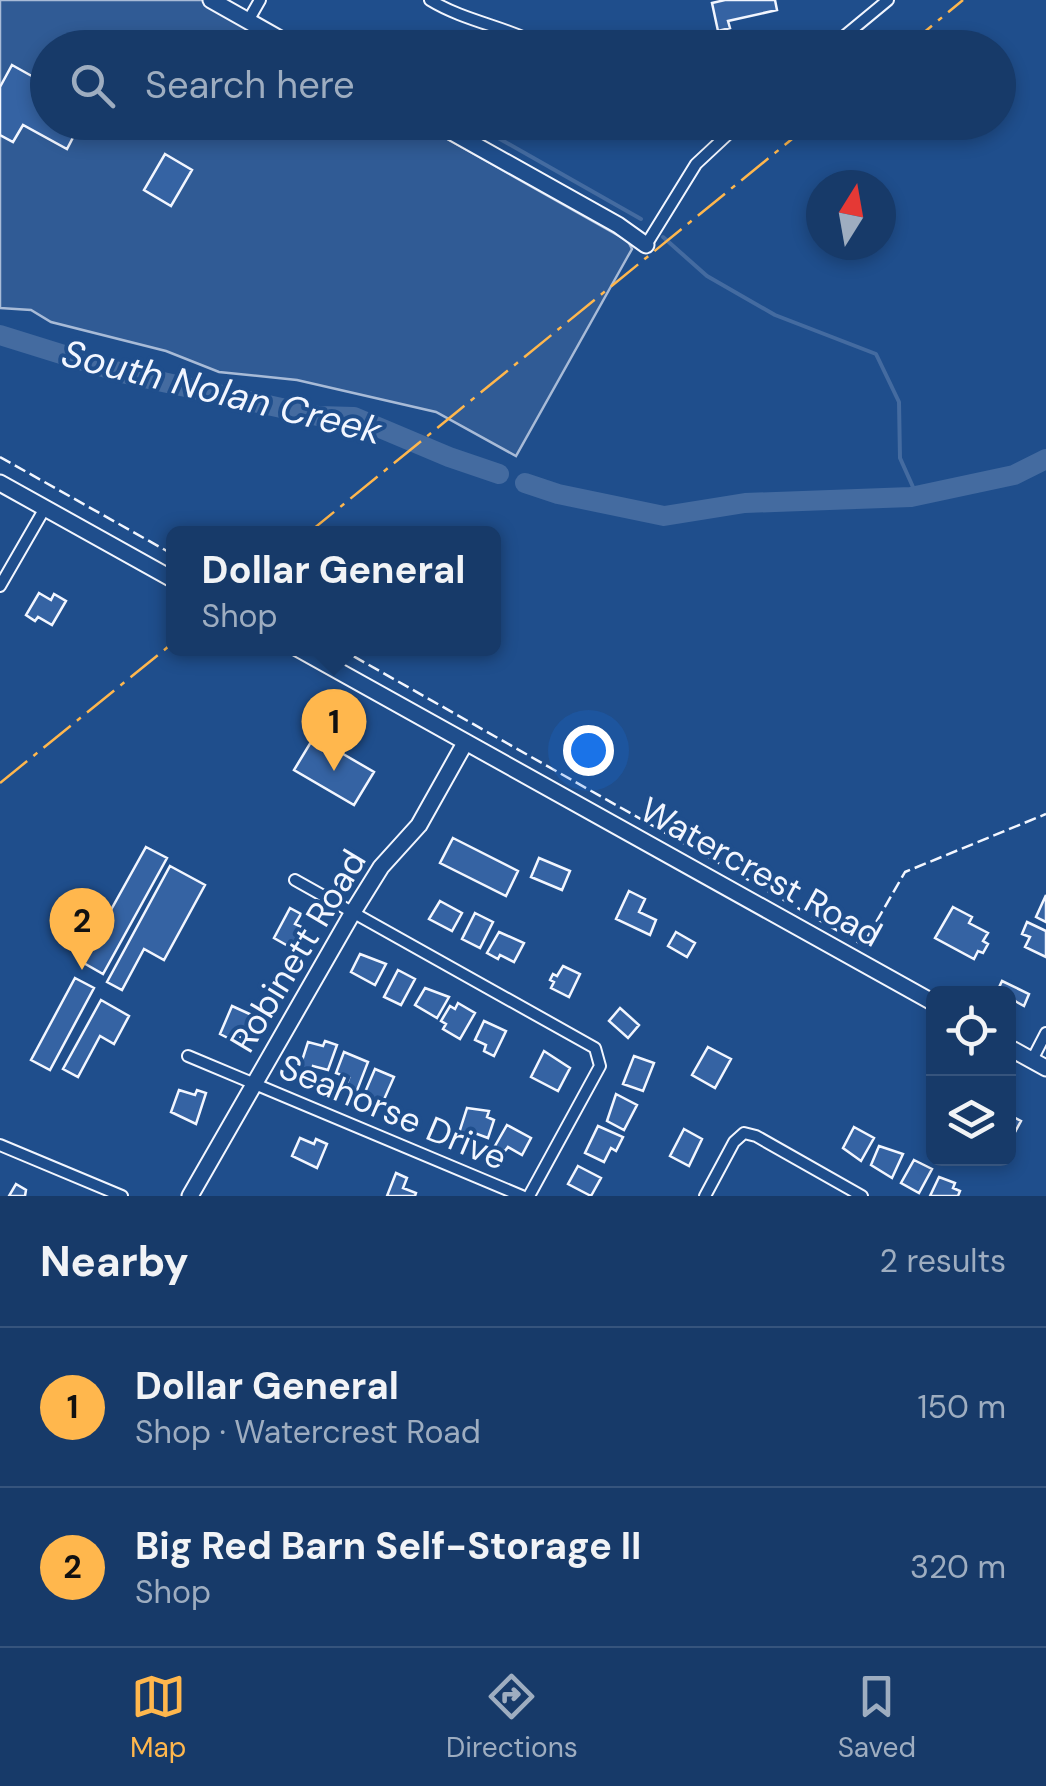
<!DOCTYPE html>
<meta charset="utf-8">
<style>
:root{--surface:#173a69;--page:#244571;--text:#f1f3f6;--muted:#9eadc0;--line:#36547d;--accent:#ffb74d}
body{margin:0;font-family:"DM Sans",sans-serif;background:var(--page);color:var(--text)}
.controls{position:absolute;right:30px;bottom:30px;display:grid;overflow:hidden;border-radius:15px;box-shadow:0 5px 15px #0003}
.controls button{width:90px;height:90px;display:grid;place-items:center;padding:0;border:0;border-bottom:2px solid var(--line);background:var(--surface);color:var(--text);font:50px sans-serif}
.compass{position:absolute;left:806px;top:170px;width:90px;height:90px;border-radius:50%;background:var(--surface);box-shadow:0 5px 15px #0003;rotate:11deg}
.you{position:absolute;left:588px;top:750px;width:35px;height:35px;margin:-25px;border:8px solid #fff;border-radius:50%;background:#1a73e8;box-shadow:0 0 0 15px #1a73e833}
.badge{display:grid;place-items:center;width:65px;height:65px;border-radius:50%;background:var(--accent);color:#111;font-size:32px;font-weight:700}
.pin{position:absolute;translate:-50% -82px;filter:drop-shadow(0 2px 5px #0008)}
.pin::after{content:'';position:absolute;top:52px;width:35px;height:30px;background:inherit;clip-path:polygon(0 0,100% 0,50% 100%)}
.popup{position:absolute;left:166px;top:526px;width:335px;height:130px;box-sizing:border-box;display:grid;place-content:center;border-radius:15px;background:var(--surface);filter:drop-shadow(0 2px 8px #0005);font-size:32px;white-space:nowrap;color:var(--muted)}
.popup b{font-size:38px;color:var(--text)}
.popup::after{content:'';position:absolute;left:50%;top:100%;margin-left:-20px;border:20px solid transparent;border-top-color:var(--surface)}
.list{margin:0;padding:0;list-style:none}
h2{display:flex;justify-content:space-between;align-items:center;height:130px;margin:0;padding:0 40px;font-size:42px}
h2 small{font-size:32px;font-weight:400;color:var(--muted)}
.list li{display:grid;grid-template-columns:65px 1fr auto;gap:30px;align-items:center;box-sizing:border-box;height:160px;padding:0 40px;border-top:2px solid var(--line)}
.list b{display:block;font-size:38px;white-space:nowrap}
.list p{margin:0;font-size:32px;white-space:nowrap;color:var(--muted)}
.list em{font-size:32px;font-style:normal;color:var(--muted)}
.icon{flex:none;width:55px;height:55px;fill:none;stroke:currentColor;stroke-width:2;stroke-linecap:round;stroke-linejoin:round}
.map{position:relative;flex:none;width:1046px;height:1196px;overflow:hidden}
.search{position:absolute;background:var(--surface);box-shadow:0 5px 15px #0003;left:30px;right:30px;top:30px;height:110px;display:flex;align-items:center;gap:25px;box-sizing:border-box;padding:0 35px;border-radius:55px;color:var(--muted);font-size:38px}
.sheet{height:450px;background:var(--surface)}
nav{display:flex;justify-content:space-around;align-items:center;box-sizing:border-box;height:140px;border-top:2px solid var(--line);background:var(--surface);font-size:28px;color:var(--muted)}
nav a{display:grid;justify-items:center;gap:5px}
nav .on{color:var(--accent)}
.map>svg:first-child{display:block}
.green{fill:#305b95;stroke:#a8bbd7;stroke-width:2.5}
.lines{fill:none;stroke-linecap:round;stroke-linejoin:round}
.stream{stroke:#446ba0;stroke-width:4}
.river{stroke:#446ba0;stroke-width:20}
.building{fill:#3563a3;stroke:#f2f6ff;stroke-width:2.5}
.street-casing{stroke:#f2f6ff;stroke-width:14}
.secondary-casing{stroke:#f2f6ff;stroke-width:19}
.street{stroke:#1f4e8c;stroke-width:10}
.secondary{stroke:#1f4e8c;stroke-width:15}
.fence{stroke:#f2f6ff;stroke-width:2.5;stroke-dasharray:12 5;stroke-linecap:butt}
.power{stroke:#ffb74d;stroke-width:2.5;stroke-dasharray:35 8 5 8;stroke-linecap:butt}
.labels{text-anchor:middle;stroke-width:8;stroke-linejoin:round;paint-order:stroke}
.street-label{font-size:35px;fill:#f2f6ff;stroke:#1f4e8c}
.water-label{font-size:38px;font-style:italic;fill:#f2f6ff;stroke:#1f4e8c}
</style>
<div class="map">
<svg width="1046" height="1196" viewBox="0 0 1046 1196">
<rect width="100%" height="100%" fill="#1f4e8c"/>
<!-- green -->
<path class="green" d="M0,0H204L287,47L48,48V122L419,123L628,241L632,249L628,256L516,456L436,412L297,380L219,372L166,351L51,322L31,310L0,308Z"/>
<g class="lines">
<!-- stream -->
<path class="stream" d="M470,122L641,219
M663,237L707,276L775,315L876,354L899,402L900,458L917,496"/>
<!-- river -->
<path class="river" d="M0,335L122,373L318,416L354,417L449,457L499,474
M525,483L558,494L664,516L745,503L911,497L1014,475L1046,459"/>
</g>
<!-- building -->
<path class="building" d="M725,0H775L777,10L728,21L730,28L718,31L712,3Z
M12,65L46,84L43,91L48,90V122H81L67,149L23,125L13,142L0,135V87Z
M165,154L192,170L171,206L144,190Z
M39,593L51,600L54,594L66,601L52,625L38,617L35,621L26,615Z
M314,737L374,772L354,805L294,770Z
M453,838L518,871L506,896L440,863Z
M146,847L167,858L103,974L82,962Z
M539,858L570,871L562,890L531,877Z
M170,866L205,885L164,960L144,949L122,990L107,982Z
M629,891L645,899L639,912L656,920L650,935L616,919Z
M1046,895V922L1036,917Z
M440,901L462,913L452,931L429,919Z
M953,907L972,917L969,923L988,933L983,941L988,944L983,953L978,951L974,959L935,938Z
M290,908L301,914L295,924L308,930L297,951L274,938Z
M475,913L493,922L480,948L462,939Z
M1027,922L1046,931V957L1025,947L1030,937L1022,934Z
M499,932L524,943L514,962L500,955L498,959L487,953Z
M676,932L695,943L687,957L668,946Z
M360,954L386,964L375,985L351,972Z
M563,966L580,974L569,997L551,988L554,982L550,980L553,974L557,976Z
M398,970L415,979L401,1005L384,997Z
M75,978L94,988L50,1070L31,1060Z
M1002,981L1029,994L1024,1006L1015,1001L1008,1011V994H996Z
M425,988L449,997L437,1018L415,1005Z
M101,1000L129,1016L114,1044L100,1036L78,1077L63,1069Z
M458,1003L475,1013L460,1039L443,1029L446,1024L441,1021L450,1006L455,1009Z
M232,1006L254,1016L244,1039L234,1035L232,1040L220,1034Z
M620,1008L639,1025L628,1038L609,1021Z
M484,1021L506,1031L494,1056L484,1051L486,1045L475,1040Z
M325,1041L337,1045L328,1070L313,1066L311,1074L299,1070L308,1042L323,1046Z
M708,1047L731,1059L715,1088L692,1075Z
M544,1051L570,1068L558,1091L531,1077Z
M344,1052L368,1062L356,1093L345,1089L349,1078L336,1073Z
M634,1056L654,1063L643,1091L623,1084Z
M375,1069L394,1077L382,1104L363,1097Z
M179,1090L195,1095L197,1090L206,1093L196,1124L171,1112Z
M616,1094L637,1105L624,1130L607,1121Z
M467,1108L489,1111L487,1117L494,1120L488,1138L472,1132L469,1140L458,1136Z
M1008,1114L1021,1121L1008,1145Z
M507,1125L531,1138L522,1155L508,1147L505,1151L495,1146Z
M598,1126L623,1137L616,1151L611,1148L604,1162L585,1153Z
M854,1127L874,1138L861,1161L843,1148Z
M684,1129L702,1139L689,1166L670,1156Z
M300,1138L314,1144L316,1139L327,1144L317,1168L292,1156Z
M879,1146L903,1154L892,1178L871,1165Z
M914,1160L932,1169L919,1193L901,1183Z
M578,1166L601,1178L591,1196L568,1184Z
M396,1173L407,1178L403,1188L416,1193L415,1196H387Z
M939,1177L955,1183L953,1188L960,1191L958,1196H930Z
M16,1184L26,1190L25,1196H9Z"/>
<g class="lines">
<defs>
<path id="street" d="M430,0C466,22 509,27 546,48
M248,21L260,0
M830,48L888,0
M646,245L696,164L741,122
M0,586L45,508
M295,880L595,1048L600,1066L529,1196
M188,1056L522,1196
M1032,1060L1046,1033
M0,1145L122,1196
M705,1196L734,1142L744,1133L756,1136L862,1196"/>
<path id="secondary" d="M211,0L296,48
M434,122L618,225L646,245
M0,483L174,580
M297,648L934,1003
M1008,1047L1046,1068
M190,1196L353,912L381,867L419,825L465,743"/>
</defs>
<!-- street casing -->
<use href="#street" class="street-casing"/>
<!-- secondary casing -->
<use href="#secondary" class="secondary-casing"/>
<!-- street -->
<use href="#street" class="street"/>
<!-- secondary -->
<use href="#secondary" class="secondary"/>
<!-- fence -->
<path class="fence" d="M0,457L174,555
M339,648L863,945L905,872L1046,814"/>
<!-- power -->
<path class="power" d="M905,48L963,0
M307,534L813,122
M0,783L174,642"/>
</g>
<g class="labels">
<!-- street labels -->
<g class="street-label">
<text transform="translate(761 872) rotate(29)" y="12">Watercrest Road</text>
<text transform="translate(298 951) rotate(-59)" y="12">Robinett Road</text>
<text transform="translate(393 1112) rotate(23)" y="12">Seahorse Drive</text>
</g>
<!-- water labels -->
<g class="water-label">
<text transform="translate(222 392) rotate(14)" y="13">South Nolan Creek</text>
</g>
</g>
</svg>
<div class="controls">
<button><svg class="icon" aria-label="locate" viewBox="0 0 24 24"><circle cx="12" cy="12" r="6"/><path d="M12 2v4M12 18v4M2 12h4M18 12h4"/></svg></button>
<button><svg class="icon" aria-label="layers" viewBox="0 0 24 24"><path d="M12 4l9 5-9 5-9-5zM3 14l9 5 9-5"/></svg></button>
</div>
<svg class="compass" viewBox="-18 -18 36 36"><path d="M0-13l5 13h-10z" fill="#e53935"/><path d="M0 13l5-13h-10z" fill="#9eadc0"/></svg>
<div class="you"></div>
<div class="pin badge" style="left:334px;top:771px">1</div>
<div class="popup"><b>Dollar General</b>Shop</div>
<div class="pin badge" style="left:82px;top:970px">2</div>
<div class="search"><svg class="icon" aria-label="search" viewBox="0 0 24 24"><circle cx="10" cy="10" r="6"/><path d="M15 15l6 6"/></svg>Search here</div>
</div>
<section class="sheet">
<h2>Nearby<small>2 results</small></h2>
<ul class="list">
<li><span class="badge">1</span><div><b>Dollar General</b><p>Shop · Watercrest Road</p></div><em>150 m</em></li>
<li><span class="badge">2</span><div><b>Big Red Barn Self-Storage II</b><p>Shop</p></div><em>320 m</em></li>
</ul>
</section>
<nav>
<a class="on"><svg class="icon" aria-label="map" viewBox="0 0 24 24"><path d="M3 6l6-2 6 2 6-2v14l-6 2-6-2-6 2zM9 4v14M15 6v14"/></svg>Map</a>
<a><svg class="icon" aria-label="directions" viewBox="0 0 24 24"><path d="M12 3l9 9-9 9-9-9zM9 14v-3h6M13 9l2 2-2 2"/></svg>Directions</a>
<a><svg class="icon" aria-label="saved" viewBox="0 0 24 24"><path d="M7 4h10v16l-5-4-5 4z"/></svg>Saved</a>
</nav>
